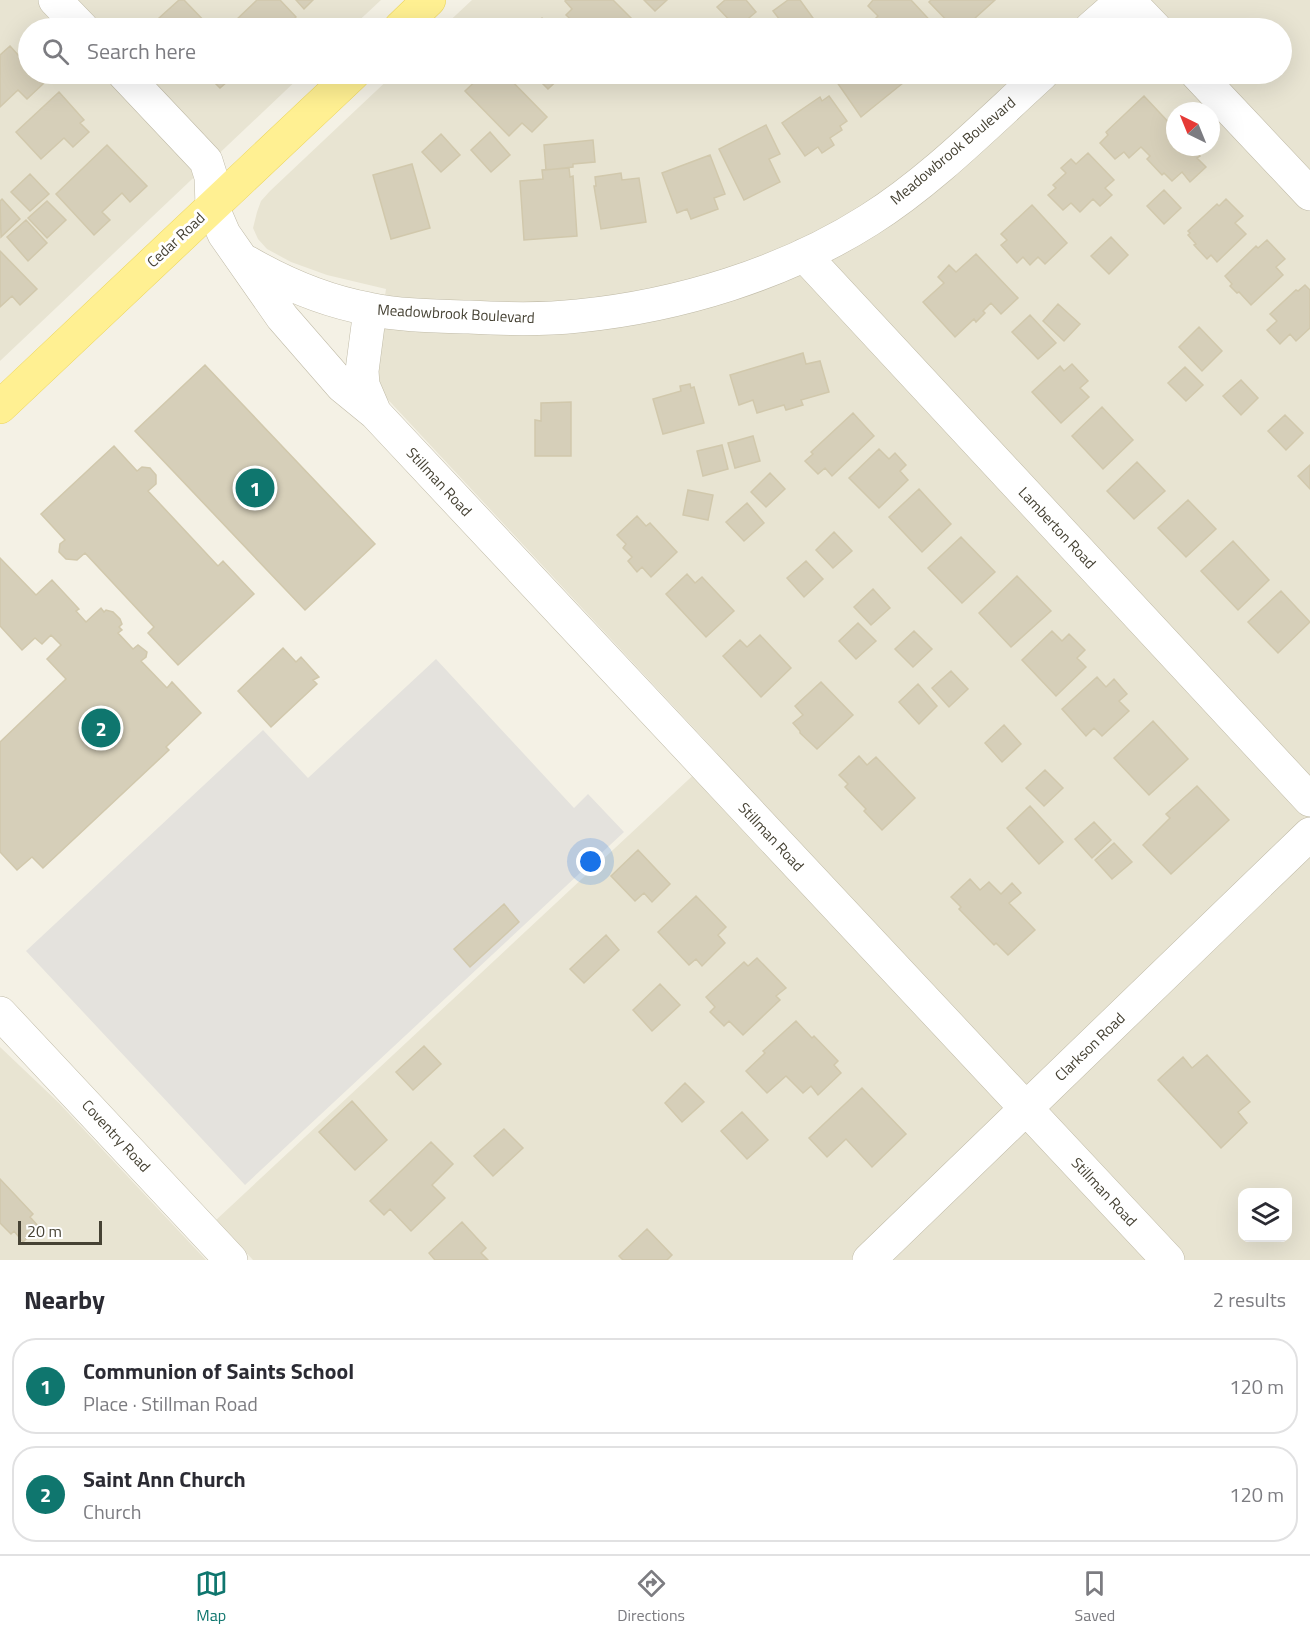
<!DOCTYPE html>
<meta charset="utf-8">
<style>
:root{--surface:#fff;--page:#f2f2f3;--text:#2b2b33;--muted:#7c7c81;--line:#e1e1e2;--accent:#0f766e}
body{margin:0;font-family:"Titillium Web",sans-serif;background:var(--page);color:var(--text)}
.controls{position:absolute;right:18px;bottom:18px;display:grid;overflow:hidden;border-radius:12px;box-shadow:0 6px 24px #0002}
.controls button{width:54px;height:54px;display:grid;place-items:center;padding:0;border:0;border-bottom:2px solid var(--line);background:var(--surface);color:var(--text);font:30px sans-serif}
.compass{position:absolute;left:1166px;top:102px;width:54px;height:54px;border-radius:50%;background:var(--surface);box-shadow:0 6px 24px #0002;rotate:317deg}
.scale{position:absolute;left:18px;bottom:15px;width:84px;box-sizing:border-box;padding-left:6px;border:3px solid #464234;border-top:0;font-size:16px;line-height:21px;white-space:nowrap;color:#464234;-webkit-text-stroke:4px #fff;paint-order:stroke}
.you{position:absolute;left:591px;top:862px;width:21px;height:21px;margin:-15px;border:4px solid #fff;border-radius:50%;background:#1a73e8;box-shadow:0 0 0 9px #1a73e833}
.badge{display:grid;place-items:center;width:39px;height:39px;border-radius:50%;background:var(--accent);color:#fff;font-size:20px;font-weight:700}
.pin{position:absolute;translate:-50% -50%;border:3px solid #fff;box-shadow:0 2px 6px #0006}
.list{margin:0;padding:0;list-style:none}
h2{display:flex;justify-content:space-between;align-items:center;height:78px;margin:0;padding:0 24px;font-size:26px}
h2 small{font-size:20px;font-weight:400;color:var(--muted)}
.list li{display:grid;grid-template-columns:39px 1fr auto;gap:18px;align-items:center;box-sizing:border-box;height:96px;margin:0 12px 12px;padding:0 12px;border:2px solid var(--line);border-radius:24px}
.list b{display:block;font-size:22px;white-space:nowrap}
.list p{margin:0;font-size:20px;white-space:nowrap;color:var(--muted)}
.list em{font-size:20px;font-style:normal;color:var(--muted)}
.icon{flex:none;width:33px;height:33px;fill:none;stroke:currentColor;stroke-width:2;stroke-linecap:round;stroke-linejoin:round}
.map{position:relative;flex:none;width:1310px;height:1260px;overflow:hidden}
.search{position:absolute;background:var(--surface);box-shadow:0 6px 24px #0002;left:18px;right:18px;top:18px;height:66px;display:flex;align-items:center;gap:15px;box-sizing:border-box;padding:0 21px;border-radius:33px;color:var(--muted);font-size:22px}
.sheet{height:294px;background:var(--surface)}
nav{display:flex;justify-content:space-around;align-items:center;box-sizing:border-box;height:84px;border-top:2px solid var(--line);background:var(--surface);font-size:16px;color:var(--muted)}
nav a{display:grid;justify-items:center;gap:3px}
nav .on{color:var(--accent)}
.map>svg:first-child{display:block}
.residential{fill:#e8e4d2;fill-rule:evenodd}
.parking{fill:#e4e2dd}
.building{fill:#d6cfb9;stroke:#d1c8ac;stroke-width:1.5}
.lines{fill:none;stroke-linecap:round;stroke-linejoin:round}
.minor-casing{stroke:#c0bba7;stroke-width:34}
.major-casing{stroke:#ecd55b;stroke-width:34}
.minor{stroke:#fff;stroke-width:33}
.major{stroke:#fff092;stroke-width:33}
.labels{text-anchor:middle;stroke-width:6;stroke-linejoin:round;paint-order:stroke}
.street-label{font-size:15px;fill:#464234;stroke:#fff}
</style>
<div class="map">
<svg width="1310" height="1260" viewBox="0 0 1310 1260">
<rect width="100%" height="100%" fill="#f4f1e5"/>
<!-- residential -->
<path class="residential" d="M0,0H381L351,28H28V74H303L0,361Z
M472,0H1310V1260H253L216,1220L717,753L379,390L375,362L386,289L327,275L291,262L267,249L258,239L253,228L257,212L261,201L270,191L394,74H1282V28H442ZM1175,111H1211V147H1175ZM1242,1192H1288V1238H1242Z
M0,1047L59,1103L206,1260H0Z"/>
<!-- parking -->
<path class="parking" d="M436,659L574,808L588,794L624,832L245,1185L26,951L263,730L308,778Z"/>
<!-- building -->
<path class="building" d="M179,0H184L211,28H148Z
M257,0H280L296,17L284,28H241L235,21Z
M296,0H313L304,9Z
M566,0H613L631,18L621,28H580L566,15L572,9L565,1Z
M644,0H667L655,11Z
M725,0H746L756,12L737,28L717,7Z
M788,0H800L813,18L798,28H786L773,11Z
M873,0H911L937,28H872L869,25L878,16L868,6Z
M931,0H995L964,28H954L929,2Z
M542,18L552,28H531Z
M10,46L28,66V74H35L44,83L27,99L18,90L0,107V55Z
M206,74H236L220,88Z
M483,74H505L547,117L532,132L522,123L509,136L465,91Z
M533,74H564L548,89Z
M834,74L864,75L895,74L903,83L861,117L832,75Z
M59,92L84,120L80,123L89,132L73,147L64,138L41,159L16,132Z
M829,96L847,121L840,126L842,130L830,138L834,145L822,153L818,147L805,156L782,123L820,97L822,101Z
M1144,96L1175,129V147H1192L1200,156L1197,158L1206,167L1190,182L1182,172L1172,181L1164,173L1162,175L1147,159L1150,156L1141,147L1129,158L1124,152L1115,159L1100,143L1108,135L1106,132Z
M766,125L780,154L769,159L780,182L744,200L719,149Z
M490,132L510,155L491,172L471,150Z
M441,134L460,155L441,172L422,152Z
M593,140L595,162L573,164V167L546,170L544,145Z
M107,145L147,186L130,202L122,193L102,212L110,220L94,235L56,194Z
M1088,153L1114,180L1105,188L1112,195L1100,206L1093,199L1080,212L1071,203L1063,210L1048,195L1056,188L1053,185L1066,173L1061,168L1071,159L1076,164Z
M710,155L725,194L714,198L718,209L691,219L687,209L677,213L662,173Z
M412,164L430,228L391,239L373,175Z
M569,168L570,177L573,176L577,236L524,240L520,181L543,179L542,170Z
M621,173L622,180L639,178L646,222L601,229L594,186H596L595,177Z
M30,174L49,194L30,211L11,192Z
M1164,190L1181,208L1164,224L1147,206Z
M2,199L20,219L1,237L0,201Z
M1226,199L1243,216L1235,223L1246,234L1217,262L1211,255L1207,259L1194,245L1196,244L1188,235L1190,233L1188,231L1217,204L1219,206Z
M47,201L66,220L47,238L28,218Z
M1032,205L1067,243L1045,264L1038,257L1030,265L1023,257L1017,263L1001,245L1007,240L1001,234Z
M26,220L47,243L28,261L7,237Z
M1111,237L1128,255L1109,274L1091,256Z
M1267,240L1285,259L1276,267L1283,275L1251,305L1239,292L1237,293L1230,286L1232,284L1225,276L1256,246L1258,248Z
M0,251L37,289L20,305L12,296L0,307Z
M976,254L1018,298L1001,314L991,303L983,311L985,313L976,322L974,319L955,337L923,302L944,283L938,277L949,265L956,272Z
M1305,285L1310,290V328L1296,341L1290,334L1280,344L1267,330L1277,321L1270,314L1296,290L1298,291Z
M1058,304L1080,324L1064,341L1043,321Z
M1030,315L1056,343L1038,359L1012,332Z
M1199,327L1222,351L1202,371L1179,347Z
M803,353L806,364L820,361L829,392L801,400L803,405L786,410L784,405L757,413L753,400L739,405L730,375Z
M1072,364L1088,381L1080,388L1089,397L1061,423L1032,392L1060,366L1064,371Z
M205,365L375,544L305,610L135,431Z
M1185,367L1203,385L1186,401L1168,383Z
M1241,380L1258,398L1241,415L1223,396Z
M690,384L691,388L694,387L704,423L663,434L653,399L681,391L680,386Z
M571,402V456H535V420L541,421V403Z
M1102,407L1133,440L1103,469L1072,436Z
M853,413L874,436L832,476L825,468L818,474L805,461L813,454L811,452Z
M1285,415L1303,433L1286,450L1268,431Z
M753,436L760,461L735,468L728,443Z
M722,445L728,469L703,476L697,451Z
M114,446L137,471L142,467L150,468L156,475V484L148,491L218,566L223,561L254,594L178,665L148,633L154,627L85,553L77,560L66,559L59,552L60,544L65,540L41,514Z
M879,449L889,459L895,453L906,465L900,471L908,480L879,508L849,478Z
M1137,462L1165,491L1134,519L1107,491Z
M1310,465V489L1298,476Z
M770,473L785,489L766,507L751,492Z
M919,489L951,524L922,552L889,517Z
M688,490L713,495L708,520L683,515Z
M1188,500L1216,529L1186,557L1158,528Z
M747,503L764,523L744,541L726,522Z
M637,516L646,526L650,523L677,552L651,577L642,567L637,572L628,561L632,557L623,548L626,544L617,535Z
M834,532L852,551L833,568L816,550Z
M961,537L995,572L962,603L928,568Z
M1233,541L1269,580L1238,610L1201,571Z
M0,558L36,595L52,580L79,609L76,611L86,622L101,608L104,612L106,610L113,612L120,619L122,624L119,627L122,630L118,633L133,649L138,645L147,652L146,657L141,661L167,688L172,682L201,713L166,747L169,750L43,868L32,857L17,870L0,852V742L66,679L47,659L61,645L51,635L42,644L35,638L22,650L0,626Z
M806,561L823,579L804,597L787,578Z
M687,574L695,583L702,577L734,611L706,637L666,594Z
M1017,576L1051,611L1011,647L979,613Z
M873,589L890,608L871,625L854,607Z
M1281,591L1310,622L1278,653L1248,622Z
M858,623L876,641L856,659L839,641Z
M914,631L932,649L913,667L895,649Z
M1052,631L1062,641L1069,634L1085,650L1077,658L1086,667L1056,696L1022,660Z
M760,635L791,668L761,697L723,656L740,640L747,647Z
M283,648L296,662L301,657L319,677L313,680L317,684L271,727L238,691Z
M951,671L968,689L949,707L932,688Z
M1097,677L1106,687L1114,679L1127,694L1119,701L1129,711L1102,736L1094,728L1086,736L1062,709Z
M821,682L853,715L817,749L800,733V731L793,723L803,715L795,706Z
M918,684L937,706L919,724L899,702Z
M1153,721L1188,759L1149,795L1114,758Z
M1004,725L1021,744L1002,762L985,743Z
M859,756L867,765L876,757L915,798L882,830L864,811L866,809L845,787L848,784L839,775Z
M1045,770L1063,788L1044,806L1026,788Z
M1197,786L1229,820L1171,874L1143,845L1170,818L1166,814Z
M1030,806L1063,842L1039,864L1007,828Z
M1094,822L1111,840L1092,858L1075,839Z
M1114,843L1132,862L1112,879L1095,860Z
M638,850L670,884L652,902L644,893L635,901L611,876Z
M970,879L980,890L989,882L1001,894L1012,883L1021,893L1009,903L1035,930L1008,955L996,943L994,945L959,909L961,907L951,897Z
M696,896L726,927L718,935L725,943L702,966L696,959L689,965L658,932Z
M504,904L519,922L470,967L454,949Z
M606,935L619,950L584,983L570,969Z
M757,958L786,988L776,996L780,1000L743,1035L729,1021L724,1026L710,1012L715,1007L706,997L744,962L748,966Z
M660,984L680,1005L652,1031L633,1010Z
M796,1021L812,1038L814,1036L838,1061L834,1065L841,1073L818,1095L811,1086L803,1093L786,1076L767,1093L746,1071L765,1053L763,1051Z
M424,1046L441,1064L413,1090L396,1072Z
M1207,1055L1250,1102L1238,1112L1247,1123L1221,1148L1158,1080L1183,1057L1192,1068Z
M685,1083L704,1102L682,1122L665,1103Z
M862,1088L906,1134L872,1167L846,1139L827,1157L809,1138Z
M352,1101L387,1140L355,1170L319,1132Z
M742,1112L768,1140L747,1159L721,1131Z
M504,1129L523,1148L493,1176L474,1156Z
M431,1142L453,1164L432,1185L445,1198L411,1231L390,1209L384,1215L370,1201Z
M0,1179L33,1214L30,1217L39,1227L23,1242L14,1231L11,1234L0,1223Z
M462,1222L486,1248L481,1253L488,1260H435L429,1253Z
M647,1229L672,1255L667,1260H623L619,1256Z"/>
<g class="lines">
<defs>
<path id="minor" d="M55,0L82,28
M1128,0L1155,28
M1091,28L1123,0
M124,74L206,161L211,177L212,206L224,234L282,317L342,386L375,413L1168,1260
M1197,74L1310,194
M804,255L1310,800
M247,262C285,284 325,301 369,309C401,316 436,316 469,317C505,319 542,320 578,316C678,306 784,274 869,220C931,181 988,123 1042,74
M370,310L362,371L363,385L375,413
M0,1013L231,1260
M869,1260L1310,834"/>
<path id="major" d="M400,28L429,0
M0,407L353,74"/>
</defs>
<!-- minor casing -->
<use href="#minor" class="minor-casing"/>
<!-- major casing -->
<use href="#major" class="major-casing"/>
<!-- minor -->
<use href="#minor" class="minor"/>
<!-- major -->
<use href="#major" class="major"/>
</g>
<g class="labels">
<!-- street labels -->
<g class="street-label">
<text transform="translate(953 151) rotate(-40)" y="5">Meadowbrook Boulevard</text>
<text transform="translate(176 240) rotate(-43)" y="5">Cedar Road</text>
<text transform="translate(456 314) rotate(3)" y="5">Meadowbrook Boulevard</text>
<text transform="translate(439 482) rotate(47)" y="5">Stillman Road</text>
<text transform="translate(1057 528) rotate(47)" y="5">Lamberton Road</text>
<text transform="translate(771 837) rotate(47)" y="5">Stillman Road</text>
<text transform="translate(1090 1047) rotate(-44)" y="5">Clarkson Road</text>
<text transform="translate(116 1136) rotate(47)" y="5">Coventry Road</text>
<text transform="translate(1104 1192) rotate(47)" y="5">Stillman Road</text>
</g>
</g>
</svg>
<div class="controls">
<button><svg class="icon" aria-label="layers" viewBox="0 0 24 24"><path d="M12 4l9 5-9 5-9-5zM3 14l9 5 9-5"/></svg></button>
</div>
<svg class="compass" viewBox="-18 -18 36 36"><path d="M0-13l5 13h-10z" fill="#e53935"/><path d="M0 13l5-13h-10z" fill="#7c7c81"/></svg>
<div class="scale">20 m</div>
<div class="you"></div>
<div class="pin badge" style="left:255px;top:488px">1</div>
<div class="pin badge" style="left:101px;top:728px">2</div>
<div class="search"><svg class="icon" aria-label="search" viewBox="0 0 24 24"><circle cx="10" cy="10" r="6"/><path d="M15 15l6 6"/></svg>Search here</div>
</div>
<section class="sheet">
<h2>Nearby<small>2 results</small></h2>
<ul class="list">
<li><span class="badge">1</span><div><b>Communion of Saints School</b><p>Place · Stillman Road</p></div><em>120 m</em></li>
<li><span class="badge">2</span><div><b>Saint Ann Church</b><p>Church</p></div><em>120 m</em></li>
</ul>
</section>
<nav>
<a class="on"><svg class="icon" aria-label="map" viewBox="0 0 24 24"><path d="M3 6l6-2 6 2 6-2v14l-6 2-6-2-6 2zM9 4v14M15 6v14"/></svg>Map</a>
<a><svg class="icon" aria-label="directions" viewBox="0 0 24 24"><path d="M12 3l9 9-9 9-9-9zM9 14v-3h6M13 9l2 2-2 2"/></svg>Directions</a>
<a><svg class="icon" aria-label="saved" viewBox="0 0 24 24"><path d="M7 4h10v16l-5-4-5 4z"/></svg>Saved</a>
</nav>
